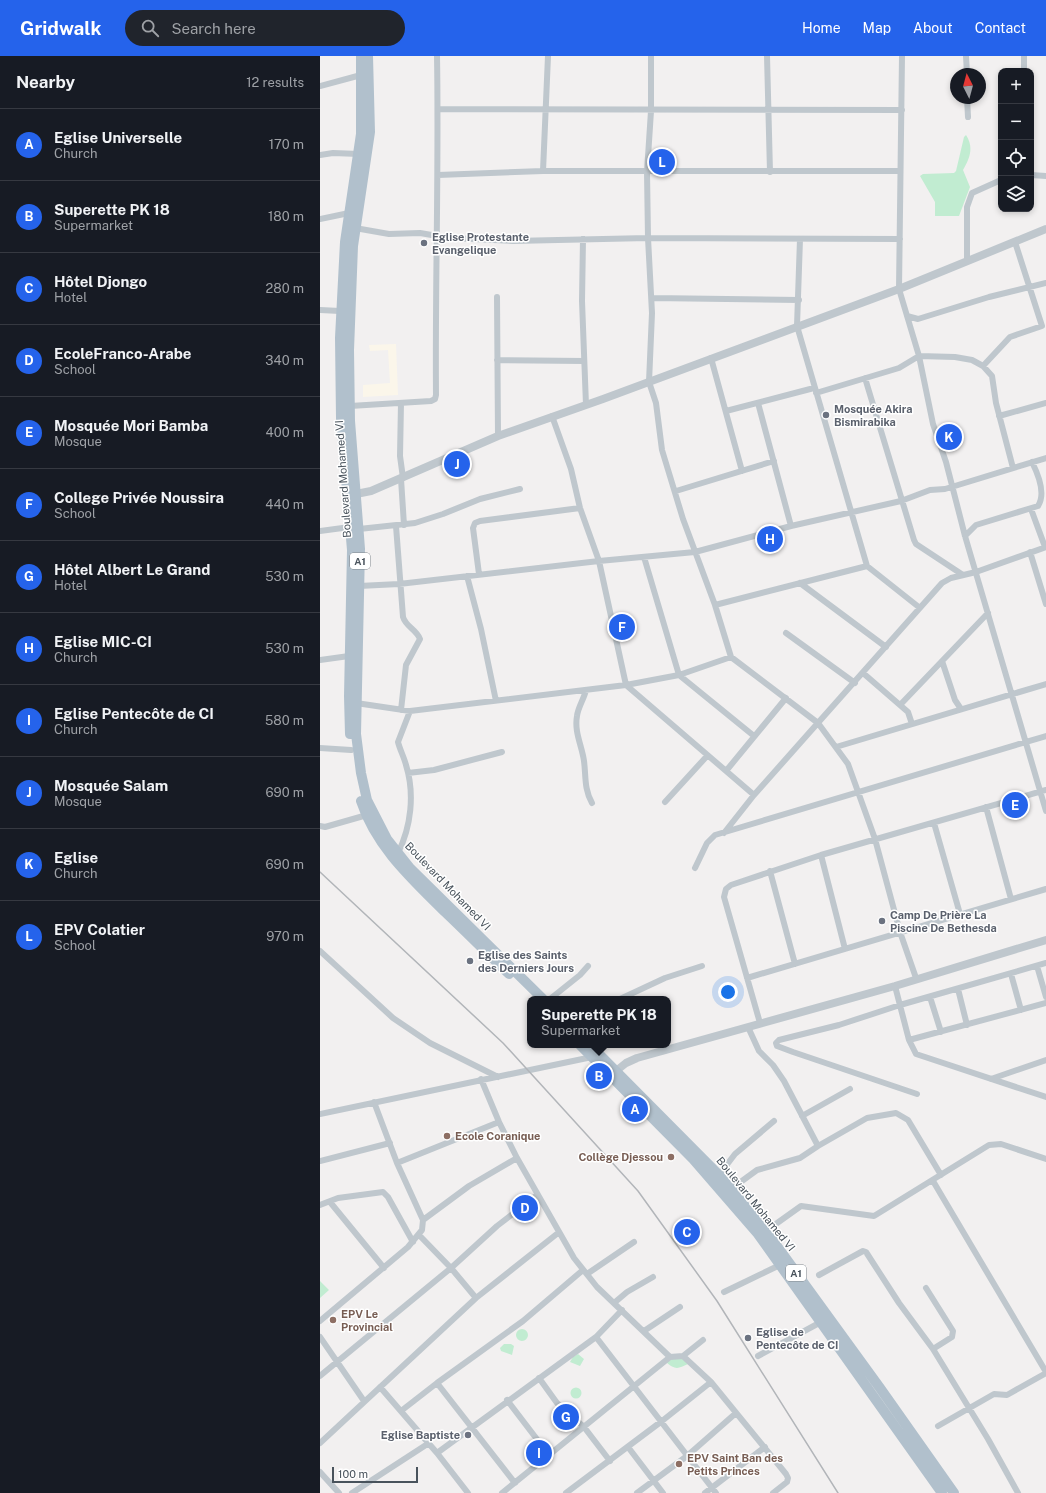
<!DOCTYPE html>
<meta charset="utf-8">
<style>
:root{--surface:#171b24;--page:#20242c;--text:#f1f3f6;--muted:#9ea1a6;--line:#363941;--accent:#2563eb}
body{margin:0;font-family:"Public Sans",sans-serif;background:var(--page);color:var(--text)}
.controls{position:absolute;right:12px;top:12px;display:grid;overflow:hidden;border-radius:8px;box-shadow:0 2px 6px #0003}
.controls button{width:36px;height:36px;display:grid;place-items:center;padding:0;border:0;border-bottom:1px solid var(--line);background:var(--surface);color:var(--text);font:20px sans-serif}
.compass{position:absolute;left:630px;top:12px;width:36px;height:36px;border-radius:50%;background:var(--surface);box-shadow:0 2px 6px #0003;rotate:354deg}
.scale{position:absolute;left:12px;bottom:10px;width:86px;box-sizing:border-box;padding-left:4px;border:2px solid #49535c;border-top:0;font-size:11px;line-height:14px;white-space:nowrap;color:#49535c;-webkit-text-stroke:3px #fff;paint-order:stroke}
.you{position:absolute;left:408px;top:936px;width:14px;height:14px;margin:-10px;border:3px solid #fff;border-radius:50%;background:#1a73e8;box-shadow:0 0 0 6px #1a73e833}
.badge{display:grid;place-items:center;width:26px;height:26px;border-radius:50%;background:var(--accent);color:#fff;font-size:13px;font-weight:700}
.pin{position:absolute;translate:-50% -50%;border:2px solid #fff;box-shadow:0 1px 4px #0006}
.popup{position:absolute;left:207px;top:940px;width:144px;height:52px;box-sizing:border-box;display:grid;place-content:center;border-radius:8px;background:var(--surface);filter:drop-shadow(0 1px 3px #0005);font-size:13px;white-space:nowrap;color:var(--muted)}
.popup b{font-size:15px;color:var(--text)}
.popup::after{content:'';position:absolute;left:50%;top:100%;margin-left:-8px;border:8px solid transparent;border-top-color:var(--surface)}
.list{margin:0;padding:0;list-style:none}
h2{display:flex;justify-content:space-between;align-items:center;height:52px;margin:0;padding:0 16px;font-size:17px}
h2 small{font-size:13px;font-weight:400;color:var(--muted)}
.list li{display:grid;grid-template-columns:26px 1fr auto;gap:12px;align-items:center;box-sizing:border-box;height:72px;padding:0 16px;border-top:1px solid var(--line)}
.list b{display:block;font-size:15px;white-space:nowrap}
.list p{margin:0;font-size:13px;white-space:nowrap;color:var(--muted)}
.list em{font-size:13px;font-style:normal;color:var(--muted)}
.icon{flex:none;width:22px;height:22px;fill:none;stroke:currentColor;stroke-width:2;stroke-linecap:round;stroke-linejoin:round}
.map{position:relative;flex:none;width:726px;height:1437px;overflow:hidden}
header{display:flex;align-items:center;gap:24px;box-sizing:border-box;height:56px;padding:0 20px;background:var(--accent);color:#fff}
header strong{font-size:19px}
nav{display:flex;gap:22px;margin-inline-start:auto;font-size:14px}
.search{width:280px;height:36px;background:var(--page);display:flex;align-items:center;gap:10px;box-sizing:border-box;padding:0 14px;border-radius:22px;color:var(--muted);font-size:15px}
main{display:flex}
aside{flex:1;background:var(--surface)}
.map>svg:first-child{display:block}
.commercial{fill:#fbf6ea}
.green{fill:#c1ecd1}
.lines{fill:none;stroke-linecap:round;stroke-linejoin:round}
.minor{stroke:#bfc7cd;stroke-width:6}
.tertiary{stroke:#bfc7cd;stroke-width:8}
.primary{stroke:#b1c0cc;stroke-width:10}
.rail{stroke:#b2b5b9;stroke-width:1.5}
.worship-dot{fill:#6b7280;stroke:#fff;stroke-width:1.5}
.education-dot{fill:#8d6e63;stroke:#fff;stroke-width:1.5}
.labels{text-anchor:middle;stroke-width:3;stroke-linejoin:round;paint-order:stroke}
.shield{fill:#fff;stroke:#80878d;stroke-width:1}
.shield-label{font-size:10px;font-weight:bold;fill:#49535c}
.worship-label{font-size:11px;font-weight:bold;fill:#5b616d;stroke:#fff;text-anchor:start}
.street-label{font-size:11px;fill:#49535c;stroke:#fff}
.education-label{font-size:11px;font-weight:bold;fill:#785e54;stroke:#fff;text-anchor:start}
</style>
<header>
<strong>Gridwalk</strong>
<div class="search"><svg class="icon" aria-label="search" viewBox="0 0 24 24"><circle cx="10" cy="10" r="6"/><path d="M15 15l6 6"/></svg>Search here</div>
<nav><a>Home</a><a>Map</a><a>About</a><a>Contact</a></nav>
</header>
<main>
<aside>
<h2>Nearby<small>12 results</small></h2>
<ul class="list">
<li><span class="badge">A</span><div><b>Eglise Universelle</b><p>Church</p></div><em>170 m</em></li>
<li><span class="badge">B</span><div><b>Superette PK 18</b><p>Supermarket</p></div><em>180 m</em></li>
<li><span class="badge">C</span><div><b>Hôtel Djongo</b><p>Hotel</p></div><em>280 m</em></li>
<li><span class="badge">D</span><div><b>EcoleFranco-Arabe</b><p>School</p></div><em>340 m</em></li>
<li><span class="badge">E</span><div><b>Mosquée Mori Bamba</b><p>Mosque</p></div><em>400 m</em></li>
<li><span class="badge">F</span><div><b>College Privée Noussira</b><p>School</p></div><em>440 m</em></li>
<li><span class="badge">G</span><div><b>Hôtel Albert Le Grand</b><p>Hotel</p></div><em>530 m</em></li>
<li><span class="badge">H</span><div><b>Eglise MIC-CI</b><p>Church</p></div><em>530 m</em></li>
<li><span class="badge">I</span><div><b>Eglise Pentecôte de CI</b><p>Church</p></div><em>580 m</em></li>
<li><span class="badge">J</span><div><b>Mosquée Salam</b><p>Mosque</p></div><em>690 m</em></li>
<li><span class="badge">K</span><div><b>Eglise</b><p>Church</p></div><em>690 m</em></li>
<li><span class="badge">L</span><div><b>EPV Colatier</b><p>School</p></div><em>970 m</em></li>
</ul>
</aside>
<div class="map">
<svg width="726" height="1437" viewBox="0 0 726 1437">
<rect width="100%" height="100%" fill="#f2f0f0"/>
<!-- commercial -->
<path class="commercial" d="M76,288L78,339L43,341V329L70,327L68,294L50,295L49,289Z"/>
<!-- green -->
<path class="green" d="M646,79C654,91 650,102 643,114L650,131L639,160H615V146L600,120L603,118L634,117L636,115L644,81Z
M0,1225L9,1234L0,1242Z
M196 1279a6 6 0 1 1 12 0a6 6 0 1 1-12 0Z
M184,1288H191L194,1290L192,1299L181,1295L180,1292Z
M258,1298L264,1303L260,1310L250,1306L253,1301Z
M351,1302L363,1303L368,1308C358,1313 355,1314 346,1306Z
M250.5 1337a5.5 5.5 0 1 1 11 0a5.5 5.5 0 1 1-11 0Z"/>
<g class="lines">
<!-- minor -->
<path class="minor" d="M331,0V55L327,116L328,182L332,257L329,326L336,347L342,394L363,463L395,549L411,601L498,667L528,708L555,783L580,876L596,922
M447,0L450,116
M582,0L579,233L599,300L613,368L626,406L645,480L726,755
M646,0L647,18
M704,15V0
M0,30L41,19
M647,42L648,61
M118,53L582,54
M0,99L13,97L39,98
M223,115L228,0
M118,119L223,115H580
M711,119L726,120
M0,163L29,157
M35,172L69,178L100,177L129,182L193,185L328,182L580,183
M263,183L262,245L266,349
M480,183L477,270L547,510L600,552
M647,205V151L652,137L681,124
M177,241L178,380
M332,242L479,244
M0,254L20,255
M587,260L598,263L669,241L726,227
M391,302L422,415
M177,304L264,305
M663,310L690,281L722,270L695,186
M545,322L594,484L596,488L643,519
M496,337L579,312L599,300L635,301L652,304L663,310L672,320L676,347L693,412
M81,347L80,400L83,422
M438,347L471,470
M30,350L111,345L115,343L116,339C115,226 119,113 117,0
M406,355L494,332
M232,360L251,413L260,452L279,505L306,629L434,739
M679,360L726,347
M81,423L84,469
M356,435L454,405
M711,453L725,491
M76,470L83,561C86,571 96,573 100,583L86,609L81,654
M39,473L95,467L123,458L160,443L200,433
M0,475L30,471
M645,480L656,469L718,450C726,438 718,418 712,406
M710,496L726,548
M324,501L359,619L434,680
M159,518L153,472L155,467L160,465L260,452
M147,520L161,573L176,645
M480,527L566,591
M39,530L79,528L279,505L375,496L471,470L581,445L610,434L625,433L726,402
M395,549L547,510
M466,577L535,627
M0,604L29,600
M622,605L635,644L641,653
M543,617L588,656L592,668
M266,634C264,643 258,651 257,660C254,676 262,690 264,705C266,720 264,733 272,747
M36,647L90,655L306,629L359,619L411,601
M580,649L668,557
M516,691L726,628
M0,692L31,694
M406,715L466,642
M88,717L114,714L182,696
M345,746L387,700
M666,751L691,843
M614,767L640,858
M0,770L5,771L47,759
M404,777L434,739L622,527L631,522L656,516L726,491
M78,797C91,771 95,738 86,709C84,701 80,694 78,686L90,655
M501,799L525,893
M375,812L387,787L395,779L726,680
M450,815L475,908
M0,895L73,962L110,987L178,1021
M717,910L726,941
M691,918L701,954
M427,922L726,833
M575,930L589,984L596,998L726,1041
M638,933L647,969
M610,941L621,976
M230,943L260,919L268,910
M300,943L345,922L382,910
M440,967L404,841L406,833L411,829L501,799L726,734
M428,971L439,995L453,1009L464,1025L498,1090
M589,984L726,947
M161,1023L179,1066L197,1102L254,1202L277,1231L350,1301L363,1300L391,1326L466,1418L468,1422L467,1426L453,1437
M671,1023L726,1004
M597,1038L473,996L457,990L456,987L459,984L519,969L580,949L726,907
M0,1058L272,1001
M482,1060L530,1033
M0,1105L70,1087
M77,1107L179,1066
M399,1119L415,1098L454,1065
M613,1125L726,1316
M411,1133L437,1114L480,1102L498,1090L547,1062L576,1057L588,1064L621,1119
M10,1146L64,1212
M0,1149L18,1142L63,1136L68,1141L93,1186
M103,1164L149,1130L197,1102
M446,1175L481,1150L554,1160L669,1089L681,1088L726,1103
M100,1180L131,1212L156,1242
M267,1218L314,1186
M499,1219L543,1195L546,1196L579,1247L613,1293L668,1383L698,1437
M606,1232L633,1275L632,1281L613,1293
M404,1236L460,1209
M294,1247L307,1236L333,1221
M0,1265L88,1191L102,1174L103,1164L77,1107L54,1046
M324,1275L360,1251
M0,1281L44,1345
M276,1281L396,1437
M363,1300L383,1284
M438,1300L501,1266
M0,1320L131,1212L177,1170L217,1139
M219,1322L237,1347L264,1371L290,1405
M117,1327L195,1427
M60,1331L117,1397L148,1437
M187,1344L229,1399
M81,1355L117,1327L203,1265L263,1214
M618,1370L674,1338L687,1339L726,1317
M0,1387L156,1242L238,1177
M308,1391L343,1437
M117,1397L276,1281L302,1254
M0,1416L19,1437
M32,1437L109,1387
M182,1437L350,1301
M246,1437L342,1365L391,1326
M317,1437L367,1400L416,1357
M385,1437L445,1391"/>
<!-- tertiary -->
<path class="tertiary" d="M36,438L51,435L178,380L283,343L579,233L726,173
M291,1019L306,1007L317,1002L575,930L726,884"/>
<!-- primary -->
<path class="primary" d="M48,0L50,76L33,190L29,294L30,365L40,493L36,678L41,717L47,744L67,783L90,812L223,943
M30,678L29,640L32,494L21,362L20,282L25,186L41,78V0
M41,745C56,791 92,823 125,856C147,877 168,898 189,918
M260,989L373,1103L438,1178L622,1437
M270,989L399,1119L446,1175L560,1332L634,1437"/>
<!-- rail -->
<path class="rail" d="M0,816L183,987L318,1135L397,1245L518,1437"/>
</g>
<!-- markers -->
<g class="worship-dot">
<circle cx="104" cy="187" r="4"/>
<circle cx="506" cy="359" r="4"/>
<circle cx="562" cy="865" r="4"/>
<circle cx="150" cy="905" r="4"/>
<circle cx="428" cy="1282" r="4"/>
<circle cx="148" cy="1379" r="4"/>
</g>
<g class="education-dot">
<circle cx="127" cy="1080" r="4"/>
<circle cx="351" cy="1101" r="4"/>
<circle cx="13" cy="1264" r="4"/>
<circle cx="359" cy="1408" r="4"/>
</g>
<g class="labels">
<!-- shield labels -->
<g class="shield">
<rect x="30" y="497" width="20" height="16" rx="3"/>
<rect x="466" y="1209" width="20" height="16" rx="3"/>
</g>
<g class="shield-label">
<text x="40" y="509">A1</text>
<text x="476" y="1221">A1</text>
</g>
<!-- worship labels -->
<g class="worship-label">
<text x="112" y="185">Eglise Protestante<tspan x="112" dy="13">Evangelique</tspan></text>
<text x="514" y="357">Mosquée Akira<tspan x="514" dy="13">Bismirabika</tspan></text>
<text x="570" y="863">Camp De Prière La<tspan x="570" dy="13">Piscine De Bethesda</tspan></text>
<text x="158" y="903">Eglise des Saints<tspan x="158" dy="13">des Derniers Jours</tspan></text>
<text x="436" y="1280">Eglise de<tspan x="436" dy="13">Pentecôte de CI</tspan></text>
<text x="140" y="1383" text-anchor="end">Eglise Baptiste</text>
</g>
<!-- street labels -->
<g class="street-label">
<text transform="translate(23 423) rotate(-94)" y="4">Boulevard Mohamed VI</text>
<text transform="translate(128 830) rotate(46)" y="4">Boulevard Mohamed VI</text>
<text transform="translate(436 1148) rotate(51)" y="4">Boulevard Mohamed VI</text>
</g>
<!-- education labels -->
<g class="education-label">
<text x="135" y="1084">Ecole Coranique</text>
<text x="343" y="1105" text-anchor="end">Collège Djessou</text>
<text x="21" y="1262">EPV Le<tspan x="21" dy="13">Provincial</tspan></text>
<text x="367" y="1406">EPV Saint Ban des<tspan x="367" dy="13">Petits Princes</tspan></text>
</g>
</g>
</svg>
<div class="controls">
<button>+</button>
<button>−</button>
<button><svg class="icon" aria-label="locate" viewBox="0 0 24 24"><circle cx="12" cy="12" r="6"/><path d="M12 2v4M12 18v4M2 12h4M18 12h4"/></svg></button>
<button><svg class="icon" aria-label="layers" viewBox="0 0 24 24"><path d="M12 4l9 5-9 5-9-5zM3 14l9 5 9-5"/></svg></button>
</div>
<svg class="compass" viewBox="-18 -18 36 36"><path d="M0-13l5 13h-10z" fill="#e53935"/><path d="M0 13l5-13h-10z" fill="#9ea1a6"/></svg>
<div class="scale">100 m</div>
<div class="you"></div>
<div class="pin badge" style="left:315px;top:1053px">A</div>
<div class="pin badge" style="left:279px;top:1020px">B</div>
<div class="popup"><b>Superette PK 18</b>Supermarket</div>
<div class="pin badge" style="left:367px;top:1176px">C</div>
<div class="pin badge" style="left:205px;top:1152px">D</div>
<div class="pin badge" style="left:695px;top:749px">E</div>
<div class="pin badge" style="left:302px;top:571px">F</div>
<div class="pin badge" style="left:246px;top:1361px">G</div>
<div class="pin badge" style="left:450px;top:483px">H</div>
<div class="pin badge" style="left:219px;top:1397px">I</div>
<div class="pin badge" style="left:137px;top:408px">J</div>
<div class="pin badge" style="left:629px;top:381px">K</div>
<div class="pin badge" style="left:342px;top:106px">L</div>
</div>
</main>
